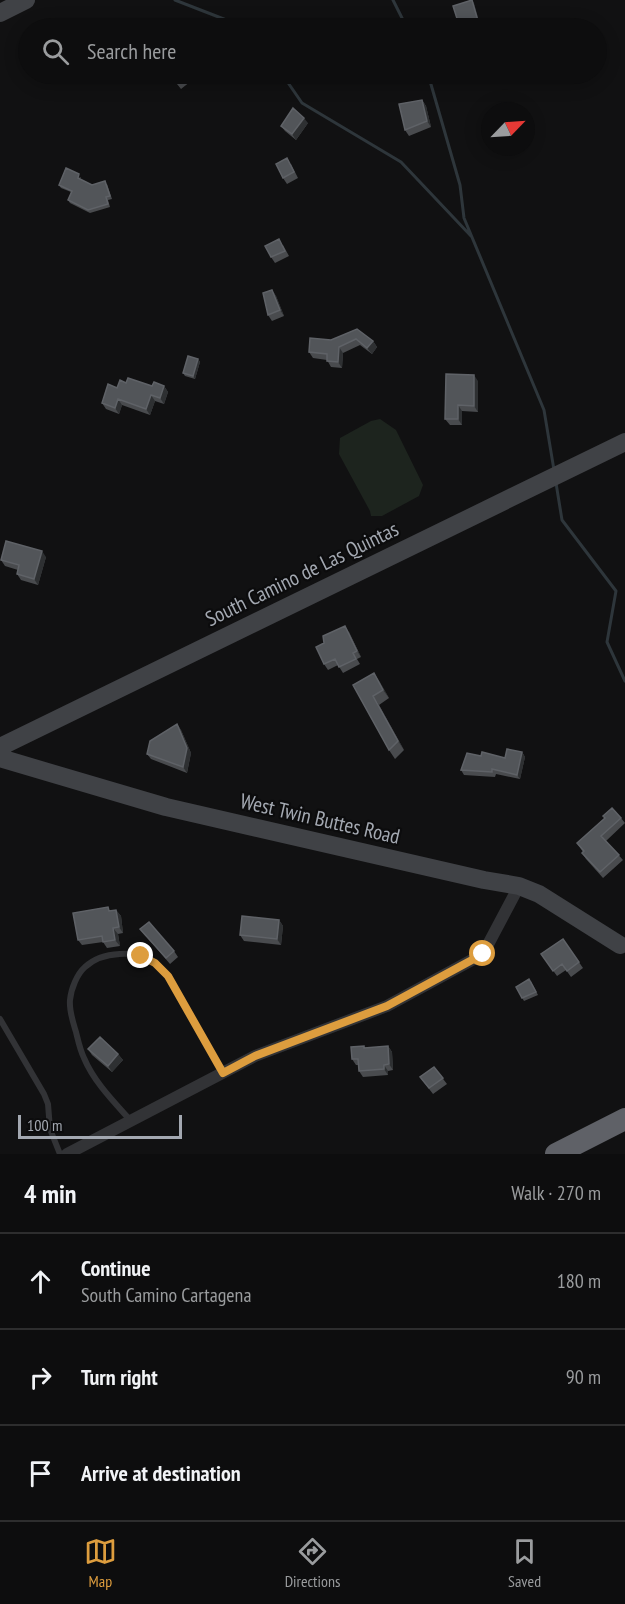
<!DOCTYPE html>
<meta charset="utf-8">
<style>
:root{--surface:#0d0d0e;--page:#1b1b1c;--text:#f1f3f6;--muted:#9a9c9e;--line:#2d2d2e;--accent:#dd9d3e}
body{margin:0;font-family:"PT Sans Narrow",sans-serif;background:var(--page);color:var(--text)}
.compass{position:absolute;left:481px;top:102px;width:54px;height:54px;border-radius:50%;background:var(--surface);box-shadow:0 3px 15px #0003;rotate:65deg}
.scale{position:absolute;left:18px;bottom:15px;width:164px;box-sizing:border-box;padding-left:6px;border:3px solid #a3a8b1;border-top:0;font-size:16px;line-height:21px;white-space:nowrap;color:#a3a8b1;-webkit-text-stroke:4px #0c0c0d;paint-order:stroke}
.stop{position:absolute;width:18px;height:18px;margin:-14px;border:4px solid #dd9d3e;border-radius:50%;background:#fff}
.stop.end{background:#dd9d3e;border-color:#fff;box-shadow:0 2px 6px #0008}
.list{margin:0;padding:0;list-style:none}
h2{display:flex;justify-content:space-between;align-items:center;height:78px;margin:0;padding:0 24px;font-size:26px}
h2 small{font-size:20px;font-weight:400;color:var(--muted)}
.list li{display:grid;grid-template-columns:39px 1fr auto;gap:18px;align-items:center;box-sizing:border-box;height:96px;padding:0 24px;border-top:2px solid var(--line)}
.list b{display:block;font-size:22px;white-space:nowrap}
.list p{margin:0;font-size:20px;white-space:nowrap;color:var(--muted)}
.list em{font-size:20px;font-style:normal;color:var(--muted)}
.icon{flex:none;width:33px;height:33px;fill:none;stroke:currentColor;stroke-width:2;stroke-linecap:round;stroke-linejoin:round}
.map{position:relative;flex:none;width:625px;height:1154px;overflow:hidden}
.search{position:absolute;background:var(--surface);box-shadow:0 3px 15px #0003;left:18px;right:18px;top:18px;height:66px;display:flex;align-items:center;gap:15px;box-sizing:border-box;padding:0 21px;border-radius:33px;color:var(--muted);font-size:22px}
.sheet{height:366px;background:var(--surface)}
nav{display:flex;justify-content:space-around;align-items:center;box-sizing:border-box;height:84px;border-top:2px solid var(--line);background:var(--surface);font-size:16px;color:var(--muted)}
nav a{display:grid;justify-items:center;gap:3px}
nav .on{color:var(--accent)}
.map>svg:first-child{display:block}
.green{fill:#1d241e}
.lines{fill:none;stroke-linecap:round;stroke-linejoin:round}
.stream{stroke:#2e363b;stroke-width:3}
.lane{stroke:#323336;stroke-width:6}
.street{stroke:#323336;stroke-width:12}
.secondary{stroke:#404246;stroke-width:18}
.highway{stroke:#5f6167;stroke-width:22}
.wall{fill:#494b4e}
.shaded-wall{fill:#2e3032}
.building{fill:#525559;stroke:#5f6267;stroke-width:1.5}
.route{stroke:#dd9d3e;stroke-width:8}
.labels{text-anchor:middle;stroke-width:4.5;stroke-linejoin:round;paint-order:stroke}
.street-label{font-size:21px;fill:#a3a8b1;stroke:#0c0c0d}
</style>
<div class="map">
<svg width="625" height="1154" viewBox="0 0 625 1154">
<rect width="100%" height="100%" fill="#111112"/>
<!-- green -->
<path class="green" d="M380,419L396,430L423,485L419,496L382,516H371L370,511L339,454L340,438L371,421Z"/>
<g class="lines">
<!-- stream -->
<path class="stream" d="M175,0L247,28
M393,0L407,28
M282,74L302,103L401,162L471,236
M428,74L460,185L464,218L544,410L554,470
M556,483L562,520L616,591L607,642L625,681"/>
<!-- lane -->
<path class="lane" d="M0,1019L44,1094L48,1104L50,1129L60,1154
M131,1121C114,1102 94,1082 84,1058C80,1050 78,1040 76,1032C73,1022 69,1011 70,1000C71,989 77,974 85,967C102,951 137,950 155,962C160,966 164,972 168,976L223,1072"/>
<!-- street -->
<path class="street" d="M67,1154L255,1056L387,1006L483,954L519,886"/>
<!-- secondary -->
<path class="secondary" d="M0,13L26,0
M0,747L625,442
M0,758L166,807L484,880L519,886L539,894L620,945"/>
<!-- highway -->
<path class="highway" d="M556,1154L625,1119"/>
</g>
<!-- wall -->
<path class="wall" d="M169,74H200L181,89Z
M422,100L426,106L431,127L409,136L405,130Z
M308,123L296,140L285,131L281,126Z
M291,164L298,178L287,184L283,178Z
M81,177L80,179L92,185L107,184L112,199L108,200L110,207L90,213L70,203L68,200L71,192L61,188L59,185Z
M283,245L289,256L275,263L271,257Z
M272,290L276,296L284,316L272,321L268,315Z
M357,329L373,341L377,347L372,354L360,345L343,353L342,368L331,367L327,360L313,358L309,352L331,340Z
M198,359L200,362L195,379L185,376L183,373Z
M478,381V412L462,411V425H450L445,419Z
M126,383L152,386H164L168,392L164,404L155,401L150,415L122,405L119,414L106,409L102,403L117,388Z
M46,557L38,585L21,580L17,574L18,570L5,566L1,560Z
M349,632L361,657L357,659L360,664L343,673L338,665L328,670L324,664Z
M374,673L389,698L379,705L404,750L395,759L389,750L353,685Z
M177,724L181,730L191,753L187,773L151,759L147,754Z
M522,752L525,757L520,779L496,774L495,777L464,775L461,770L481,756L505,758Z
M621,818L625,823L606,841L623,860L603,878L586,859L582,853L583,852L577,843Z
M116,910L121,916L123,933L118,934L120,946L107,948L103,942L82,945L78,940L111,911Z
M279,920L283,926L281,945L244,941L240,935Z
M140,929L174,951L178,957L170,964Z
M563,939L583,968L571,977L566,970L557,976L541,954Z
M531,981L538,995L524,1001L516,987Z
M364,1046L365,1048L388,1046L392,1052L393,1070L388,1071V1075L363,1077L359,1071L358,1065H356L352,1059Z
M88,1049L118,1054L123,1060L112,1072L92,1055Z
M434,1067L447,1084L433,1094L420,1077Z"/>
<!-- shaded-wall -->
<path class="shaded-wall" d="M472,0L474,3L481,28H480Z
M422,100L426,106L431,127L427,121Z
M304,118L308,123L296,140L292,134Z
M272,290L276,296L284,316L280,310Z
M373,341L377,347L372,354L367,348Z
M339,347L343,353L342,368L338,362Z
M198,359L200,362L195,379L193,376Z
M474,375L478,381V412L474,406Z
M164,386L168,392L164,404L160,398Z
M151,395L155,401L150,415L146,409Z
M118,399L122,405L119,414L115,408Z
M458,405L462,411V425L458,419Z
M42,551L46,557L38,585L34,579Z
M345,626L349,632L361,657L357,651Z
M374,673L380,682L389,698L383,690Z
M373,696L379,705L404,750L398,741Z
M177,724L181,730L191,753L187,773L183,767Z
M522,752L525,757L520,779L517,775Z
M116,910L121,916L123,933L119,927Z
M279,920L283,926L281,945L277,939Z
M113,928L118,934L120,946L115,940Z
M388,1046L392,1052L393,1070L389,1064Z
M118,1054L123,1060L112,1072L108,1066Z
M384,1065L388,1071V1075L384,1069Z"/>
<!-- building -->
<path class="building" d="M472,0L480,28H460L453,6Z
M169,74H189L177,83Z
M422,100L427,121L405,130L399,104Z
M293,108L304,118L292,134L281,126Z
M287,158L294,172L283,178L276,164Z
M66,168L79,174L78,178L92,185L105,181L110,196L106,197L108,204L88,210L68,200L72,191L59,185Z
M279,239L285,251L271,257L265,246Z
M272,290L280,310L268,315L263,293Z
M357,329L373,341L367,348L356,339L339,347L338,362L327,361V354L309,352L310,338L331,340Z
M188,356L198,359L193,376L183,373Z
M446,374L474,375V406L458,405V419H445Z
M128,378L152,386L154,382L164,386L160,398L151,395L146,409L118,399L115,408L102,403L108,384L117,388L120,380L126,383Z
M6,541L42,551L34,579L17,574L19,565L1,560Z
M345,626L357,651L353,653L356,659L339,667L335,659L324,664L316,647L324,643L323,636Z
M374,673L383,690L373,696L398,741L389,750L353,685Z
M177,724L187,748L183,767L147,754L150,741Z
M507,749L522,752L517,775L492,769V772L461,770L467,753L481,756L482,752L505,758Z
M612,808L621,818L601,836L619,855L600,872L582,853L584,851L577,843L605,818L603,816Z
M108,907L109,911L116,910L119,927L113,928L115,940L103,942L102,936L78,940L73,913Z
M242,916L279,920L277,939L240,935Z
M149,922L174,951L166,958L140,929Z
M563,939L579,962L567,971L562,964L553,971L541,954Z
M529,979L536,992L522,998L516,987Z
M100,1037L118,1054L108,1066L88,1049Z
M364,1046V1048L388,1046L389,1064L384,1065V1069L359,1071L358,1059H352L351,1047Z
M434,1067L443,1078L429,1088L420,1077Z"/>
<g class="lines">
<!-- route -->
<path class="route" d="M141,956L155,963L168,976L223,1073L255,1056L387,1006L483,954"/>
</g>
<g class="labels">
<!-- street labels -->
<g class="street-label">
<text transform="translate(302 574) rotate(-26)" y="7">South Camino de Las Quintas</text>
<text transform="translate(320 819) rotate(13)" y="7">West Twin Buttes Road</text>
</g>
</g>
</svg>
<svg class="compass" viewBox="-18 -18 36 36"><path d="M0-13l5 13h-10z" fill="#e53935"/><path d="M0 13l5-13h-10z" fill="#9a9c9e"/></svg>
<div class="scale">100 m</div>
<div class="stop" style="left:483px;top:954px"></div>
<div class="stop end" style="left:141px;top:956px"></div>
<div class="search"><svg class="icon" aria-label="search" viewBox="0 0 24 24"><circle cx="10" cy="10" r="6"/><path d="M15 15l6 6"/></svg>Search here</div>
</div>
<section class="sheet">
<h2>4 min<small>Walk · 270 m</small></h2>
<ul class="list">
<li><svg class="icon" aria-label="ahead" viewBox="0 0 24 24"><path d="M12 20V5M6 11l6-6 6 6"/></svg><div><b>Continue</b><p>South Camino Cartagena</p></div><em>180 m</em></li>
<li><svg class="icon" aria-label="right" viewBox="0 0 24 24"><path d="M7 20v-9h11M14 6l5 5-5 5"/></svg><div><b>Turn right</b></div><em>90 m</em></li>
<li><svg class="icon" aria-label="arrive" viewBox="0 0 24 24"><path d="M6 21V4h12l-3 4 3 4H6"/></svg><div><b>Arrive at destination</b></div></li>
</ul>
</section>
<nav>
<a class="on"><svg class="icon" aria-label="map" viewBox="0 0 24 24"><path d="M3 6l6-2 6 2 6-2v14l-6 2-6-2-6 2zM9 4v14M15 6v14"/></svg>Map</a>
<a><svg class="icon" aria-label="directions" viewBox="0 0 24 24"><path d="M12 3l9 9-9 9-9-9zM9 14v-3h6M13 9l2 2-2 2"/></svg>Directions</a>
<a><svg class="icon" aria-label="saved" viewBox="0 0 24 24"><path d="M7 4h10v16l-5-4-5 4z"/></svg>Saved</a>
</nav>
